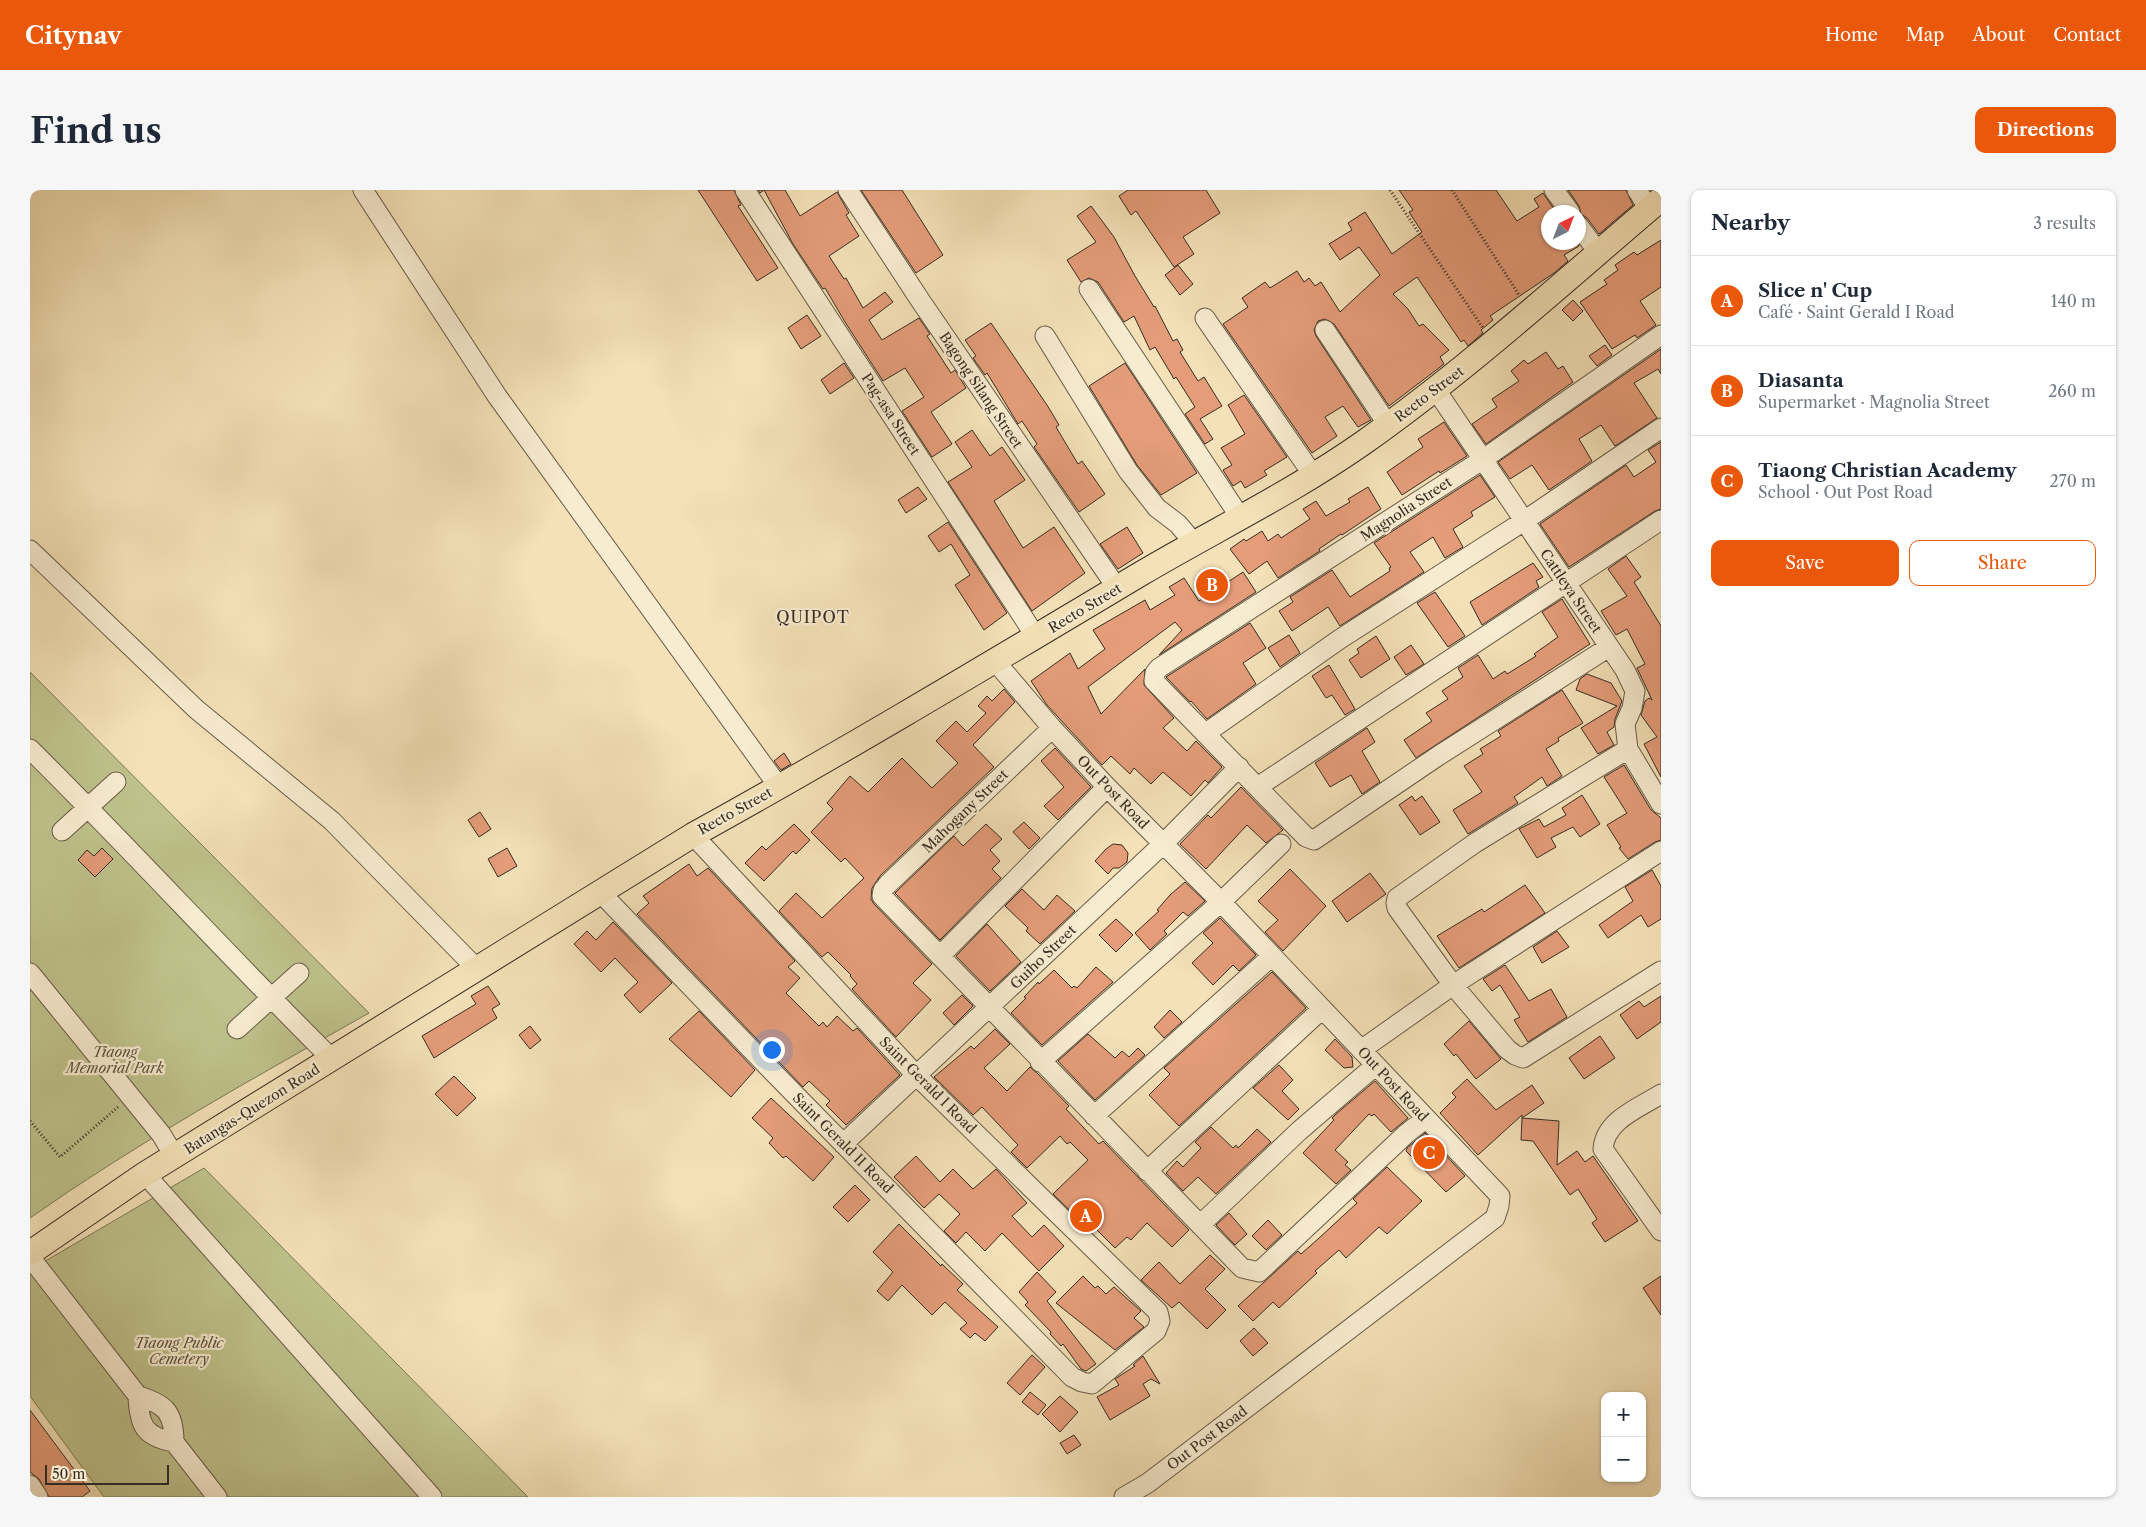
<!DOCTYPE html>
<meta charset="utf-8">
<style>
:root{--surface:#fff;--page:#f6f6f7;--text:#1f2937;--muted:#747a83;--line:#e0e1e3;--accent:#ea580c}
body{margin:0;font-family:"Libre Caslon Text",serif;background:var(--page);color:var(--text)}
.controls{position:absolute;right:15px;bottom:15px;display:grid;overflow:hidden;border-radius:10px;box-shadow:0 1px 4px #0004}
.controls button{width:45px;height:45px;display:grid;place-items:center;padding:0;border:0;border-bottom:1px solid var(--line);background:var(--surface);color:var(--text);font:25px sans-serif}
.compass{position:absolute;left:1511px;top:15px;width:45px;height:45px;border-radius:50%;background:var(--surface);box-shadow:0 1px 4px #0004;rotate:42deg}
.scale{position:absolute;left:15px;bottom:12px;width:124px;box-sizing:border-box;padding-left:5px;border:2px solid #362d23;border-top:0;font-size:14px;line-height:18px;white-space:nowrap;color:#362d23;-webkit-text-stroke:4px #f8ecd0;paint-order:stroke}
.you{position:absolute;left:741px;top:859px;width:18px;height:18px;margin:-12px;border:4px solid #fff;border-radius:50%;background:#1a73e8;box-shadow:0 0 0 8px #1a73e833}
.badge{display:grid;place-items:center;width:32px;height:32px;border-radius:50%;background:var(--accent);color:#fff;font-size:16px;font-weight:700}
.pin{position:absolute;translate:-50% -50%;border:2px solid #fff;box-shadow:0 1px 5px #0006}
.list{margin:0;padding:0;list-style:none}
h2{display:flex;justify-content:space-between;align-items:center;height:65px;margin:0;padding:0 20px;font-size:21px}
h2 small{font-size:16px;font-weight:400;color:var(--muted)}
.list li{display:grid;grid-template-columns:32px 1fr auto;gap:15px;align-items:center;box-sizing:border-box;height:90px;padding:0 20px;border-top:1px solid var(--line)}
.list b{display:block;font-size:19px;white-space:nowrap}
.list p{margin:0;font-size:16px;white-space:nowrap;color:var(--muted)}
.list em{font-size:16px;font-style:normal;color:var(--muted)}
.actions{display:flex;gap:10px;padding:15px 20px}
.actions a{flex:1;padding:11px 0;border:1px solid var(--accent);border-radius:10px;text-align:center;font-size:18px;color:var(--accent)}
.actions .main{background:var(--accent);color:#fff}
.map{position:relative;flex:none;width:1631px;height:1307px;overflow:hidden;border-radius:10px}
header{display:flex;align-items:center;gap:30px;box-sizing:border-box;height:70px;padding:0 25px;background:var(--accent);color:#fff}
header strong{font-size:24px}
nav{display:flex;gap:28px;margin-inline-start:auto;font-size:18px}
.intro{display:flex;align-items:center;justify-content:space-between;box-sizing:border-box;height:120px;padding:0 30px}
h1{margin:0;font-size:35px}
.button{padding:12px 22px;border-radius:10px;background:var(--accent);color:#fff;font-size:18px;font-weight:700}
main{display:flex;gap:30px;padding:0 30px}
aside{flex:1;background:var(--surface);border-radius:10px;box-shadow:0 1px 4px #0004}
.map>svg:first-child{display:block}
.green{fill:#bfc28c;stroke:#7a7858}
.building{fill:#e49c79;stroke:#362d23}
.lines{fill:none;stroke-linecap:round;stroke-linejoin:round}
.minor-casing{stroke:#665a48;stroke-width:21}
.major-casing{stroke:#362d23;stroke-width:26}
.path{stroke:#362d23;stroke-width:3;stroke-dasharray:1 2.5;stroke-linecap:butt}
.minor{stroke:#f8ecd0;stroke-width:19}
.major{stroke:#f4e1b7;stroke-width:24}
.labels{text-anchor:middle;stroke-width:4.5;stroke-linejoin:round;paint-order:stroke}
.street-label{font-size:14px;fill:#362d23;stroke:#f8ecd0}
.park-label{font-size:14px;font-style:italic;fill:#58523d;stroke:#f8ecd0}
.quarter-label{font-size:16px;letter-spacing:1px;fill:#362d23;stroke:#f8ecd0}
</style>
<header>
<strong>Citynav</strong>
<nav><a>Home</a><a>Map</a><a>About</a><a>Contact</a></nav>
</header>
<div class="intro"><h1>Find us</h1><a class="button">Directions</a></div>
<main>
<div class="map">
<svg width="1631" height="1307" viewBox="0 0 1631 1307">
<rect width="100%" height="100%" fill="#f4e1b7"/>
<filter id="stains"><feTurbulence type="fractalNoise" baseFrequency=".004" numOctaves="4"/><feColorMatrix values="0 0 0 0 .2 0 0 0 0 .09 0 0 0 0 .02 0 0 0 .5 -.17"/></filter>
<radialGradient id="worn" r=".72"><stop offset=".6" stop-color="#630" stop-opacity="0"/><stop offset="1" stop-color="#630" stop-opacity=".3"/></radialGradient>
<!-- green -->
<path class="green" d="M0,482L339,823C224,888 108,952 0,1028Z
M174,978L498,1307H74L0,1206V1080Z"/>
<!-- building -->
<path class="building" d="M668,0H704L711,15L708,16L748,78L727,91Z
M728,0H755L770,26L807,2L819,23L816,25L829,46L799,66L814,89L816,88L833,118L855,102L863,112L839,130L852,150L889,128L900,144L897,146L921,183L925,180L936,198L901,222L922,254L902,267L872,221L894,207L875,178L853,191L815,132L795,98L793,99L763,54L734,0L730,3Z
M831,0H872L913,65L886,83Z
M1098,0H1176L1190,23L1153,47L1164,64L1144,77L1106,21L1101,25L1089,6Z
M1369,0H1466L1487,31L1509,17L1504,9L1513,3L1526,22H1518V52H1547L1549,56L1534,65L1538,71L1524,83L1460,126L1463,130L1451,140L1453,143L1438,156L1434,150L1431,152L1387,87L1363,104L1378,119L1389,136L1393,134L1419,160L1410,167L1414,174L1359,216L1304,134L1295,129L1288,131L1284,140L1286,146L1341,230L1328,237L1313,216L1295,227L1307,246L1282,263L1193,134L1218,117L1212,108L1235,92L1240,98L1267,81L1274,92L1279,88L1285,96L1291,92L1310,122L1350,85L1329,57L1310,70L1299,54L1322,40L1318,33L1335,22L1362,64L1392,42L1379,22L1383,20Z
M1538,0H1596L1603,15L1569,44L1557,28L1551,24L1549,16Z
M1061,16L1084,47L1105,86L1124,117L1125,116L1143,151L1147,149L1153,160L1150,162L1168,191L1174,187L1192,216L1170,229L1183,249L1175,254L1155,224L1165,217L1146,187L1144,189L1125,157L1120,160L1104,126L1094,132L1068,92L1059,88L1051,92L1037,70L1066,52L1047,26Z
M1631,50V97L1610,111L1626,135L1607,148L1605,145L1582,159L1550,112L1577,94L1574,90L1588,80L1585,75L1604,62L1607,65Z
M1148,75L1163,94L1150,105L1135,85Z
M1543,110L1553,121L1543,131L1532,120Z
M777,125L791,146L771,159L758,138Z
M961,133L1017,215L1029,235L1026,237L1048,274L1052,271L1075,304L1049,322L1004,257L1007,254L992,231L988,234L957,183L955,185L943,168L946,166L935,150Z
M1575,155L1582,165L1567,176L1559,166Z
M1631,159V184L1628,179L1604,193L1627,228L1585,256L1571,235L1549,249L1562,271L1519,300L1502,275L1480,289L1468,272Z
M1516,162L1528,179L1533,176L1543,192L1456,254L1442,234L1467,217L1462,209L1489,191L1481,181L1494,170L1498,174Z
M814,173L824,188L800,204L791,190Z
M1095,173L1167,283L1131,305L1107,275L1059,196Z
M1214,205L1257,267L1234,281L1237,285L1215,298L1211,291L1203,296L1193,280L1202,275L1191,258L1215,244L1198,215Z
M1414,232L1437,266L1410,283L1409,281L1372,305L1357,282L1393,257L1388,249Z
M942,240L960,266L972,257L995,290L964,311L993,358L1024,337L1055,383L1002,421L918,292L942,277L925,252Z
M1631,252V319L1625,321L1539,377L1510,334L1596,275L1604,287L1626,272L1618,260Z
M1450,285L1465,307L1441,322L1443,326L1423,339L1433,357L1415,368L1403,347L1380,362L1394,382L1310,436L1298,417L1262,441L1249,421L1263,412L1260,407L1302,380L1320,407L1360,381L1359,378L1361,377L1344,353Z
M888,297L897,309L876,323L868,310Z
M1338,297L1351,319L1312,345L1311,344L1289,359L1290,361L1248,388L1237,371L1219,384L1200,359L1214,349L1216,351L1232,341L1238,351L1248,344L1251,348L1280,329L1273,319L1286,311L1296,326L1320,312L1318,309Z
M918,332L977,423L954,440L925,395L940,385L921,354L909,362L898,346Z
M1097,337L1113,363L1088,379L1070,354Z
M1596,366L1611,387L1604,392L1631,436V587L1614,554L1627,547L1611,525L1615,511L1619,508L1622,510L1607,478L1615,474L1597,439L1586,445L1571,421L1597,406L1578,379Z
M1503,373L1513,387L1506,391L1509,397L1452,435L1440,412Z
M1213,382L1226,402L1129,465L1152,440L1145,432L1058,497L1071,524L1115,479L1114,495L1144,528L1133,538L1157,561L1166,551L1192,577L1178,593L1175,590L1161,606L1133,582L1121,594L1104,578L1100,584L1081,566L1072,575L1017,515L1001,491L1040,463L1048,479L1075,459L1063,440L1115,410L1120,420L1145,405L1139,397L1154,388L1169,411Z
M1405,402L1435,446L1418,457L1387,413Z
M1532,409L1560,454L1386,568L1374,550L1402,531L1396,523L1418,509L1412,501L1433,487L1428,478L1448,465L1463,489L1475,481L1477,484L1506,466L1504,464L1528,447L1512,422Z
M1220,433L1236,458L1213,473L1226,494L1177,529L1161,511L1160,512L1136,487Z
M1259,445L1270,463L1250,477L1238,458Z
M1346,446L1360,469L1331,488L1319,470L1329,463L1327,459Z
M1381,455L1394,474L1376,485L1364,467Z
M1299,475L1325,519L1315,525L1302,505L1296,508L1282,486Z
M1557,484L1581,493L1592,511L1585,529L1584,537L1577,542L1584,555L1568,564L1551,538L1587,516L1546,500L1550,489Z
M974,499L985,512L943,555L964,577L850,686L842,698L841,709L844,714L902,774L883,793L901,810L866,847L822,799L827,794L820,786L821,785L798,762L792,767L749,721L766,703L792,728L834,688L815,668L811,672L781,642L803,619L797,613L820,586L838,602L872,568L902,598L928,573L906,551L926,531L937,542L956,523L948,516L957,506L962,511Z
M1532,500L1553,533L1528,548L1529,551L1516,559L1532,586L1517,596L1512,587L1484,607L1488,613L1438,644L1423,620L1452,602L1434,576L1453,564L1450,559L1471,546L1468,541Z
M1337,538L1345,552L1332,561L1350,592L1332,604L1321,585L1300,597L1285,573Z
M1025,558L1061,597L1028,630L1014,616L1034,597L1011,571Z
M754,563L761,574L751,580L744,571Z
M1594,575L1621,620L1631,628V650L1625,652L1598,669L1589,658L1591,657L1577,635L1597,623L1574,587Z
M1211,597L1253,640L1236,653L1217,635L1176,679L1150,654L1178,625L1181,628Z
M1552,605L1570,634L1550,647L1543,637L1521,648L1526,657L1507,668L1489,639L1509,629L1514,637L1536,625L1532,618Z
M1382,606L1385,611L1392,606L1410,632L1390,645L1369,615Z
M450,622L461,639L449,647L438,630Z
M994,632L1010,648L999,659L983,642Z
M764,634L780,650L766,664L763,661L734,691L715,673L732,656L736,660Z
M956,634L972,649L960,660L970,671L962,679L971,688L910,750L865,703L924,646L933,656Z
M1083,654L1092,655L1098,663L1097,672L1089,678H1083L1078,684L1065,671L1076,659Z
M72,658L83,669L65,687L48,670L57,660L64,666Z
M477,658L487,676L468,687L458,669Z
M659,674L667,686L678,678L765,771L758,777L770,788L756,803L789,836L793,832L797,837L807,826L823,841L827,838L870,885L816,935L796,915L800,911L779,891L773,897L607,724L619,713L613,706Z
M1260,679L1296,716L1253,761L1235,742L1248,730L1228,711Z
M1622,680L1631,696V729L1618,737L1611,725L1578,748L1569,735L1603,711L1595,697Z
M1340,683L1356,704L1317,732L1302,711Z
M1155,692L1175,711L1158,726L1153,722L1134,741L1137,744L1120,760L1105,743L1129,721L1127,720L1140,705Z
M1495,695L1515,723L1429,778L1407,746L1452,719L1454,722Z
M992,699L1014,720L1027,705L1045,721L1010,754L996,741L998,738L975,716Z
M1190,728L1226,765L1209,781L1203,775L1183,795L1162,773L1183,753L1173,743Z
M1086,729L1103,745L1086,762L1069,745Z
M583,732L642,793L610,823L594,805L608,792L585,768L571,782L544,754L557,741L566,750Z
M957,734L991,772L960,801L926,766Z
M1527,741L1539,757L1512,773L1503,757Z
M1475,775L1499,811L1521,799L1537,827L1498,852L1484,830L1490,827L1470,795L1462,801L1453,789Z
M1066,777L1083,792L1012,855L981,823L996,808L994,807L1008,792L1009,794L1024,780L1042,798L1044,796L1047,798Z
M1242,782L1276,818L1149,936L1119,905L1140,884L1134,878Z
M458,796L470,814L462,819L467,828L404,868L392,846L446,814L441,806Z
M932,805L943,816L924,835L913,823Z
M1631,806V832L1607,849L1590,825L1609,811L1614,817Z
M1140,820L1152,832L1134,848L1124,837Z
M669,821L725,880L701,907L639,849Z
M1439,831L1471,869L1446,889L1426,864L1424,866L1414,854Z
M500,836L511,850L500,859L489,845Z
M965,839L980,854L954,878L977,901L1000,877L1007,883L1039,916L1036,919L1069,954L1073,951L1159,1040L1142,1057L1117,1033L1101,1050L1097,1047L1085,1058L1063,1036L1060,1040L1023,1004L1058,970L1040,952L1037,954L1030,946L997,978L981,962L988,955L952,917L943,925L904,887L941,856L944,859Z
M1058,844L1085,868L1092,861L1099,867L1108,858L1115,865L1065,910L1028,871Z
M1570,846L1585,868L1554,889L1539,868Z
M1305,849L1322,867L1323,877L1314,878L1295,860Z
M1249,875L1263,890L1252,901L1269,919L1258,930L1223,898Z
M424,886L446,908L427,926L405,904Z
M1437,889L1466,920L1502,895L1514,913L1492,928V925L1448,965L1410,923L1426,907L1422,903Z
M1345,891L1378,928L1361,942L1344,924L1342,926L1339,924L1305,960L1318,972L1315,975L1321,980L1306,994L1273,963L1304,930L1302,928L1306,924Z
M741,908L804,967L783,991L756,966L753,968L739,953L743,948L722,928Z
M1492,928L1529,931L1527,975L1547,961L1555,972L1563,966L1608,1031L1575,1052L1562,1033L1567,1029L1548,999L1540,1005L1503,951L1491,950Z
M1181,937L1203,958L1206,955L1208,958L1227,939L1241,952L1186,1004L1168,987L1153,1001L1136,983L1147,971L1153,977L1171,958L1165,952Z
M1395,943L1435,986L1416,1002L1376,961L1377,958Z
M886,966L910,992L923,979L943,999L966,979L997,1013L982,1026L1002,1047L1014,1035L1034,1056L1009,1081L972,1043L955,1061L936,1042L926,1053L914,1041L930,1024L909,1004L894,1018L864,987Z
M1357,977L1392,1011L1357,1044L1349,1037L1316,1068L1309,1060L1285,1081L1287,1083L1249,1118L1243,1112L1223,1131L1208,1116L1268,1061L1271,1064L1288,1049L1327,1013L1323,1009Z
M825,995L840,1010L818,1032L803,1017Z
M1199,1023L1217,1044L1205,1055L1186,1035Z
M1238,1030L1252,1045L1236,1060L1222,1046Z
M869,1034L911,1076L912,1074L933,1094L927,1100L968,1137L955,1151L945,1143L940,1148L930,1139L937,1133L915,1112L902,1125L872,1095L858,1111L847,1101L863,1082L843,1062Z
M1180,1065L1195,1079L1175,1099L1196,1120L1177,1139L1149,1112L1142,1118L1111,1090L1129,1072L1150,1094Z
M1007,1082L1026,1102L1017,1111L1066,1174L1056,1181L1051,1179L1033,1154L1031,1156L1020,1144L1021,1142L995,1115L998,1112L989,1102Z
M1053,1086L1065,1098L1068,1096L1076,1104L1084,1097L1111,1121L1104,1128L1114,1137L1085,1160L1026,1113Z
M1631,1086V1125L1613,1098Z
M1224,1138L1238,1153L1223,1166L1210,1151Z
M1002,1165L1015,1177L990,1205L977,1193Z
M1113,1166L1130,1194L1121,1189L1113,1194L1120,1206L1080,1230L1067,1207L1089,1195L1085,1189L1105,1176L1103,1175Z
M1000,1202L1016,1215L1008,1225L992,1212Z
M1030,1206L1048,1222L1030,1242L1012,1224Z
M0,1220L60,1301L52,1307H19L9,1289L0,1282Z
M1044,1245L1051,1255L1037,1264L1030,1253Z"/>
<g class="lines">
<defs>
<path id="minor" d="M333,0L467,206L749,597
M715,0L1006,447
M818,0L890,110L1087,398
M1524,0L1540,22
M1607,0L1619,19
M1548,35L1568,62
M1059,99L1210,327
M1175,128L1283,285
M1295,140L1358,235
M1015,146L1098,281L1127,318L1148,334L1164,353
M1406,200L1595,480L1605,501L1602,518L1595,534L1598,559L1631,614
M0,360L166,519L302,631L446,778
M1579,457L1408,566L1284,650L1276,647L1268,639L1124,491L1125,483L1129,478L1452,270L1631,145
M965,471L1022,538L1077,597L1191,712L1470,1006L1469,1016L1465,1028L1118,1293L1094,1307
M1022,538L858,694L853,700L852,706L1212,1078L1229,1082L1376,944L1395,929
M1176,543L1310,449L1494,331L1631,238
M0,559C103,661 200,768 302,869
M1598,559L1445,653L1367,708L1366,713L1367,718L1423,795L1477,859L1485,865L1493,868L1631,781
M1229,596L1631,330
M32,641L86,592
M570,702L740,879L1042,1187L1052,1192L1062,1194L1126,1141L1130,1131L1128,1122L887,886L663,645
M910,766L1077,597
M0,783L131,944L145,967
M207,839L269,783
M1331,860L1423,795L1631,661
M1010,872L1191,712L1251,654
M1631,904C1609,918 1575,930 1573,959L1631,1041
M1064,926L1242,766
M813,954L1133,654L1209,577
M1117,981L1292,819
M115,984L402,1307
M1170,1035L1269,941L1346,875
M0,1067L108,1206C136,1214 144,1223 144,1252C114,1247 109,1235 108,1206
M144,1252L187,1307
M0,1295L8,1307"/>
<path id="major" d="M0,1063L115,984L663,645C815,561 963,472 1112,383C1185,340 1263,302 1333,253C1438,179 1533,92 1631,9"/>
</defs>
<!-- minor casing -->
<use href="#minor" class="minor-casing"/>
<!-- major casing -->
<use href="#major" class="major-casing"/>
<!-- path -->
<path class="path" d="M1360,0L1453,138
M1422,0L1489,105
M0,931L30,967L88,917"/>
<!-- minor -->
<use href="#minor" class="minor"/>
<!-- major -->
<use href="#major" class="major"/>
</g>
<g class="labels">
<!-- street labels -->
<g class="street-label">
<text transform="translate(951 200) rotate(56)" y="5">Bagong Silang Street</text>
<text transform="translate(1399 204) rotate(-37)" y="5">Recto Street</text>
<text transform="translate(861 224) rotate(57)" y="5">Pag-asa Street</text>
<text transform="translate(1376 319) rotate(-33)" y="5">Magnolia Street</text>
<text transform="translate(1541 401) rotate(56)" y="5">Cattleya Street</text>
<text transform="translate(1055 418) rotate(-31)" y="5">Recto Street</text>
<text transform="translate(1083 602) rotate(46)" y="5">Out Post Road</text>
<text transform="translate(705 621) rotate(-29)" y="5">Recto Street</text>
<text transform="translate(935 621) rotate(-44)" y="5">Mahogany Street</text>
<text transform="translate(1013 767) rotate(-44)" y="5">Guiho Street</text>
<text transform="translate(1363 894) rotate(47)" y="5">Out Post Road</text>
<text transform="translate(898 895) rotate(45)" y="5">Saint Gerald I Road</text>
<text transform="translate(222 919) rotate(-32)" y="5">Batangas-Quezon Road</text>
<text transform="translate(813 953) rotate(45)" y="5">Saint Gerald II Road</text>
<text transform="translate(1177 1248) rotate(-37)" y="5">Out Post Road</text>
</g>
<!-- park labels -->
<g class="park-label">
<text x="85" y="867">Tiaong<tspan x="85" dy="16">Memorial Park</tspan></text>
<text x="149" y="1158">Tiaong Public<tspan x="149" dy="16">Cemetery</tspan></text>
</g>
<!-- quarter labels -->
<g class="quarter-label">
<text x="783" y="433">QUIPOT</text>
</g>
</g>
<rect width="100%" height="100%" filter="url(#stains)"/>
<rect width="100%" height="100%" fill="url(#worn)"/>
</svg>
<div class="controls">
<button>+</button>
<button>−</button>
</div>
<svg class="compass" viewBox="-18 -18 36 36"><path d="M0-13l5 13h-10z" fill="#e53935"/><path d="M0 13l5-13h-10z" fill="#747a83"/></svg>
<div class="scale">50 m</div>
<div class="you"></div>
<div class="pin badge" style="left:1056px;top:1026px">A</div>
<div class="pin badge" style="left:1182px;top:395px">B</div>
<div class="pin badge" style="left:1399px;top:963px">C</div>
</div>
<aside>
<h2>Nearby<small>3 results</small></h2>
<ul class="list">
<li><span class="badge">A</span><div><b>Slice n' Cup</b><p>Café · Saint Gerald I Road</p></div><em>140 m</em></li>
<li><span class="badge">B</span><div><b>Diasanta</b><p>Supermarket · Magnolia Street</p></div><em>260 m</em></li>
<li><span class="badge">C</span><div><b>Tiaong Christian Academy</b><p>School · Out Post Road</p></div><em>270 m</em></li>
</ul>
<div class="actions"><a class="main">Save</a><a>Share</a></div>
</aside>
</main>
